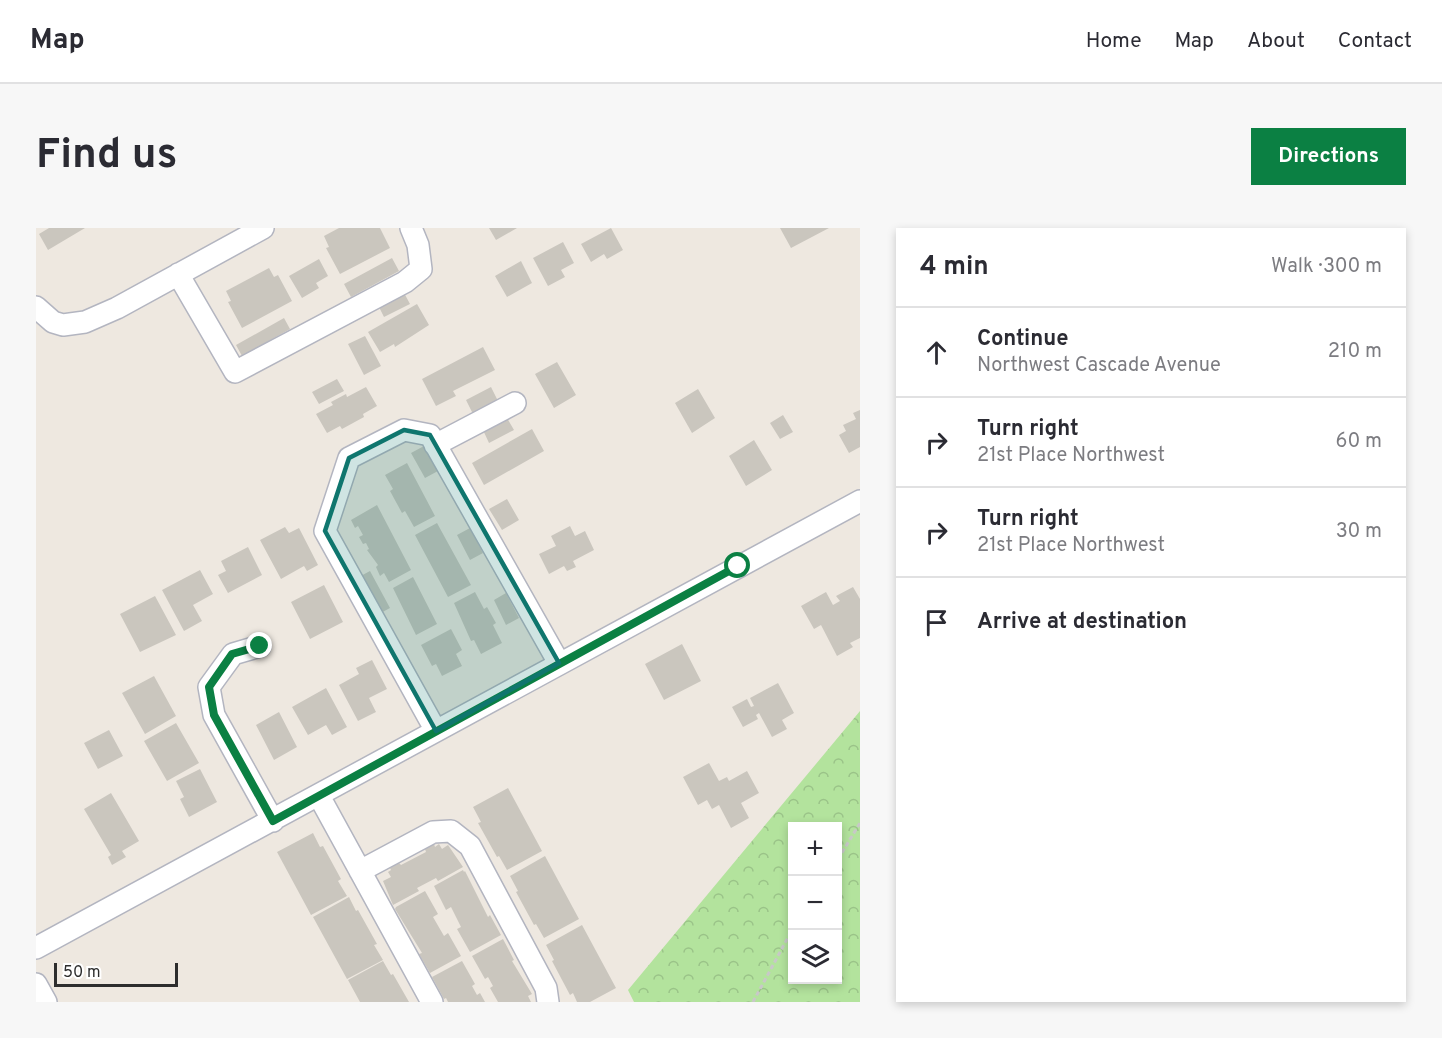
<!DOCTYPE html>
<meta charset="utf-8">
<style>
:root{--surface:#fff;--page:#f7f7f7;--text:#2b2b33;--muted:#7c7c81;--line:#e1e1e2;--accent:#0b8043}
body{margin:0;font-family:Overpass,sans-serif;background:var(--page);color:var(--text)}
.controls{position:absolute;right:18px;bottom:18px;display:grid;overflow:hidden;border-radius:0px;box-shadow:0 3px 9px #0003}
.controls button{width:54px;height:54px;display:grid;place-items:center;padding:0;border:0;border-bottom:2px solid var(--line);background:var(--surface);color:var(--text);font:30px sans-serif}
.scale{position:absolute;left:18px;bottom:15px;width:124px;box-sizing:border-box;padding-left:6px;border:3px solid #2d2d2d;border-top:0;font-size:16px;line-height:21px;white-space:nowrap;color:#2d2d2d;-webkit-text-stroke:4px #fff;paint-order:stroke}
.stop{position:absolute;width:18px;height:18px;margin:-14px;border:4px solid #0b8043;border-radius:50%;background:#fff}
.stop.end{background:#0b8043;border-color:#fff;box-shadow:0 2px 6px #0008}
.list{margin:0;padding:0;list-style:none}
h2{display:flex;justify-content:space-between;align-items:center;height:78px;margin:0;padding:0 24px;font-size:26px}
h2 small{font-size:20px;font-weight:400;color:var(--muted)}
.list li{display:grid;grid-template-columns:39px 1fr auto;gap:18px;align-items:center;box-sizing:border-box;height:90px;padding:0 24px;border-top:2px solid var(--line)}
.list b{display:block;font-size:22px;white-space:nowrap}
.list p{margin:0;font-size:20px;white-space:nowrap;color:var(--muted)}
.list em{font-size:20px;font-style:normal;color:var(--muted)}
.icon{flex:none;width:33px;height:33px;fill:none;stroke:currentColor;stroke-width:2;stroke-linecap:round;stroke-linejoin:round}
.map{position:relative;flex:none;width:824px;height:774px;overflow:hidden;border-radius:0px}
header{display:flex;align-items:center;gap:36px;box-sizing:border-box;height:84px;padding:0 30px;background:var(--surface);border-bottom:2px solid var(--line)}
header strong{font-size:28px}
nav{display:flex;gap:33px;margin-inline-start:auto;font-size:21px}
.intro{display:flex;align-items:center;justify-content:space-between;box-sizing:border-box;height:144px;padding:0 36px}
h1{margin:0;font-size:42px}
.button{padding:15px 27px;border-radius:0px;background:var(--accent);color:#fff;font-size:21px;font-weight:700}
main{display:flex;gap:36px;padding:0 36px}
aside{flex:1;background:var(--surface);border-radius:0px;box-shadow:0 3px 9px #0003}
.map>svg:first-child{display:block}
.forest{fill:url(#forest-crowns);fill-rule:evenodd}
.building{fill:#cac6be}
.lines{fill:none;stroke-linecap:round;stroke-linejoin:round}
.minor-casing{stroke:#b3b5c0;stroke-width:24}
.path{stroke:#c8c8c8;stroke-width:3;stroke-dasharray:4.5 3;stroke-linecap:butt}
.minor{stroke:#fff;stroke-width:21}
.route{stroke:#0b8043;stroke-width:8}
.marked{fill:#0f766e;fill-opacity:0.2;stroke:#0f766e;stroke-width:4.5;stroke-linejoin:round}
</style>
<header>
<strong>Map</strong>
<nav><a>Home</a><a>Map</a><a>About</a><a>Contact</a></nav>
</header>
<div class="intro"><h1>Find us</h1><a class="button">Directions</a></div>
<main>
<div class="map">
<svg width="824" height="774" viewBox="0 0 824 774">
<defs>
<pattern id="forest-crowns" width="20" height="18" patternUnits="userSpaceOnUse" patternTransform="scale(1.5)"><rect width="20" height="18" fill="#b3e39d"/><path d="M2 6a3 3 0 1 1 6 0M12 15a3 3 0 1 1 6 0" fill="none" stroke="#9ac388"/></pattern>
</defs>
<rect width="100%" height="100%" fill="#eee8e0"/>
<!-- forest -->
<path class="forest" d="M824,483V774H598L592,762ZM756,598H802V752H756Z"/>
<!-- building -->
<path class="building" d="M13,0H49L12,22L3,6Z
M303,0H344L354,20L304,46L290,20L293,19L288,8Z
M453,0H481L460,12Z
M575,0L587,22L571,31L568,26L555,34L545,16Z
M744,0H793L755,20Z
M527,14L538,35L525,42L529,49L512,58L497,30Z
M356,30L363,43L315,69L308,56Z
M283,31L292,48L280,55L283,60L266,70L253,48Z
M485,33L496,55L471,69L459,48Z
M233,40L238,49L242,47L256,73L206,100L192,74L195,73L190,63Z
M367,63L374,76L348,89L342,77Z
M381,76L393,97L359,119L358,116L344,124L332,104Z
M248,90L254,101L206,128L200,117Z
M329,108L345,138L328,147L312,116Z
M447,119L459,142L417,163L420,168L400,178L386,151Z
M521,134L540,167L518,180L499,146Z
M301,151L308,163L283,176L276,164Z
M330,159L341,178L327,186L328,189L306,201L304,198L291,205L280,186L297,177L295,174L310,166L311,169Z
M455,159L462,173L437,186L430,172Z
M662,161L679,190L656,205L639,175Z
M824,182V219L813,225L803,207L810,203L807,197L820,191L817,185Z
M747,187L757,204L744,211L734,195Z
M471,190L478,202L453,215L447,202Z
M496,201L508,223L448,257L436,235Z
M718,212L736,242L710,258L693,228Z
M388,218L402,243L389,250L375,225Z
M371,235L399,288L378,299L369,283L366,285L354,263L357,261L349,247Z
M471,271L483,292L466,302L453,281Z
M341,277L375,342L353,354L348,345L344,348L340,339L342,337L331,322L333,321L330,315L327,316L323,309L327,307L322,298L319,300L315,292Z
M401,295L435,357L412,369L379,307Z
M534,298L539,308L549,303L558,322L537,333L540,339L531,343L528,338L513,346L503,326L520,318L515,308Z
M249,299L253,305L263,300L282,337L271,343L268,338L245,351L224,312Z
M434,300L447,325L434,332L421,307Z
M212,319L226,347L192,365L182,347L190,343L185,333Z
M164,342L177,366L157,377L166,393L148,403L126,362Z
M334,343L354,380L341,387L321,350Z
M377,349L401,396L380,407L357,360Z
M288,357L307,394L274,411L255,374Z
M817,359L824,371V410L814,415L817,419L801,428L785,397L778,401L765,378L790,364L797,377L804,373L800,368Z
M439,364L448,381L451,379L460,395L457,397L466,415L445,426L438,412L435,413L418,375Z
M470,365L483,390L470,397L458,372Z
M119,368L140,407L104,424L84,386Z
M415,401L426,422L420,426L426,438L406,448L400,436L396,438L385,417Z
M646,416L665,453L628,472L609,436Z
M336,432L351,461L333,470L340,484L322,493L303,457L323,446L320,440Z
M118,448L140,488L109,506L86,465Z
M742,455L758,485L746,492L751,501L736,509L723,485L720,487L722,491L707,499L696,479L711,471L715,479L718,478L714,470Z
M290,460L311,499L296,507L290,497L272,507L256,479Z
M243,484L261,519L238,532L220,497Z
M140,495L163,535L131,553L108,513Z
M73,502L87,528L62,541L48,515Z
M673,535L683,553L691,549L693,553L711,543L723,565L705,575L713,590L695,600L683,577L676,581L671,572L662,577L647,549Z
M164,541L181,574L153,589L144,571L148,569L140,553Z
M472,560L506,623L471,642L463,628L461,629L442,595L445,594L437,579Z
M75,565L103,613L86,623L90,629L76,637L72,629L75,627L48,581Z
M277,605L284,619L287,618L305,651L302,653L311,668L275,687L241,624Z
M398,616L399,619L403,616L406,621L412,617L427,639L402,653L400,650L381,660L383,663L357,677L347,653L355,649L352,644L355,642L354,640L363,635L365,637L390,624L389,621Z
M509,628L543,691L508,710L500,696L498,697L480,664L482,663L474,648Z
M427,642L428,644L429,643L452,689L454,687L465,707L434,724L421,701L425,699L415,679L410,682L398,658Z
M389,663L402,686L397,689L408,708L412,705L425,728L394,745L383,726L386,725L359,681L360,679Z
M313,669L320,683L322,682L341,716L338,717L347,732L311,751L277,689Z
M546,697L580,760L554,774H541L537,765L534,767L516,733L518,732L510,717Z
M467,711L478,732L476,733L496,766L492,768L495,774H462L454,760L457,758L452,749L449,751L436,728Z
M347,733L355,747L357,746L373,774H324L312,752Z
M426,733L439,756L436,758L441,767L444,765L449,774H412L410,770L408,771L396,749Z"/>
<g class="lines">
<defs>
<path id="minor" d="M142,46L199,144L369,54L385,41L382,17L375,0
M0,79L17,94L27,97L49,94L81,80L227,0
M399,217L479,175
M224,418L197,426L173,459L178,487L237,593
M400,503L289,303L313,230L368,202L394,207L523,435
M283,568L396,774
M324,643L397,604L415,603L434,618L510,760L512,774
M0,720L824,273
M0,756L10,774"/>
</defs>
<!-- minor casing -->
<use href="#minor" class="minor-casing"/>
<!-- path -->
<path class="path" d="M802,631L824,595
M717,774L756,702"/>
<!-- minor -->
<use href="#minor" class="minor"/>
</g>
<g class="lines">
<!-- route -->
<path class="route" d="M224,418L196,426L173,459L178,487L237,593L702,338"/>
</g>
<!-- marked area -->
<path class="marked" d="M368,202L394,207L523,435L400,503L289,303L313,230Z"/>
</svg>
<div class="controls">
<button>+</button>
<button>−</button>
<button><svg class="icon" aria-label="layers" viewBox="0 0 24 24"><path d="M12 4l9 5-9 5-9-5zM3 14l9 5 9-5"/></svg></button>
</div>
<div class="scale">50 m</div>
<div class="stop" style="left:702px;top:338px"></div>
<div class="stop end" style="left:224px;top:418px"></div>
</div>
<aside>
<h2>4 min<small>Walk · 300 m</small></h2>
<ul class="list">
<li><svg class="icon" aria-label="ahead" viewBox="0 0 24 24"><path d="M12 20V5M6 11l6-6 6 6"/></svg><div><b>Continue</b><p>Northwest Cascade Avenue</p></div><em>210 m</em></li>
<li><svg class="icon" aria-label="right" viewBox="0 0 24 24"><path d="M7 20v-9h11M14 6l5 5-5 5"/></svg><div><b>Turn right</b><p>21st Place Northwest</p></div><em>60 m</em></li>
<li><svg class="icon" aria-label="right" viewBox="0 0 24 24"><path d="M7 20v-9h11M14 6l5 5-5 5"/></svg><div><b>Turn right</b><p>21st Place Northwest</p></div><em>30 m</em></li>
<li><svg class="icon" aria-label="arrive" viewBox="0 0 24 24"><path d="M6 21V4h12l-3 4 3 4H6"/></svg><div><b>Arrive at destination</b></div></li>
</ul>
</aside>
</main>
